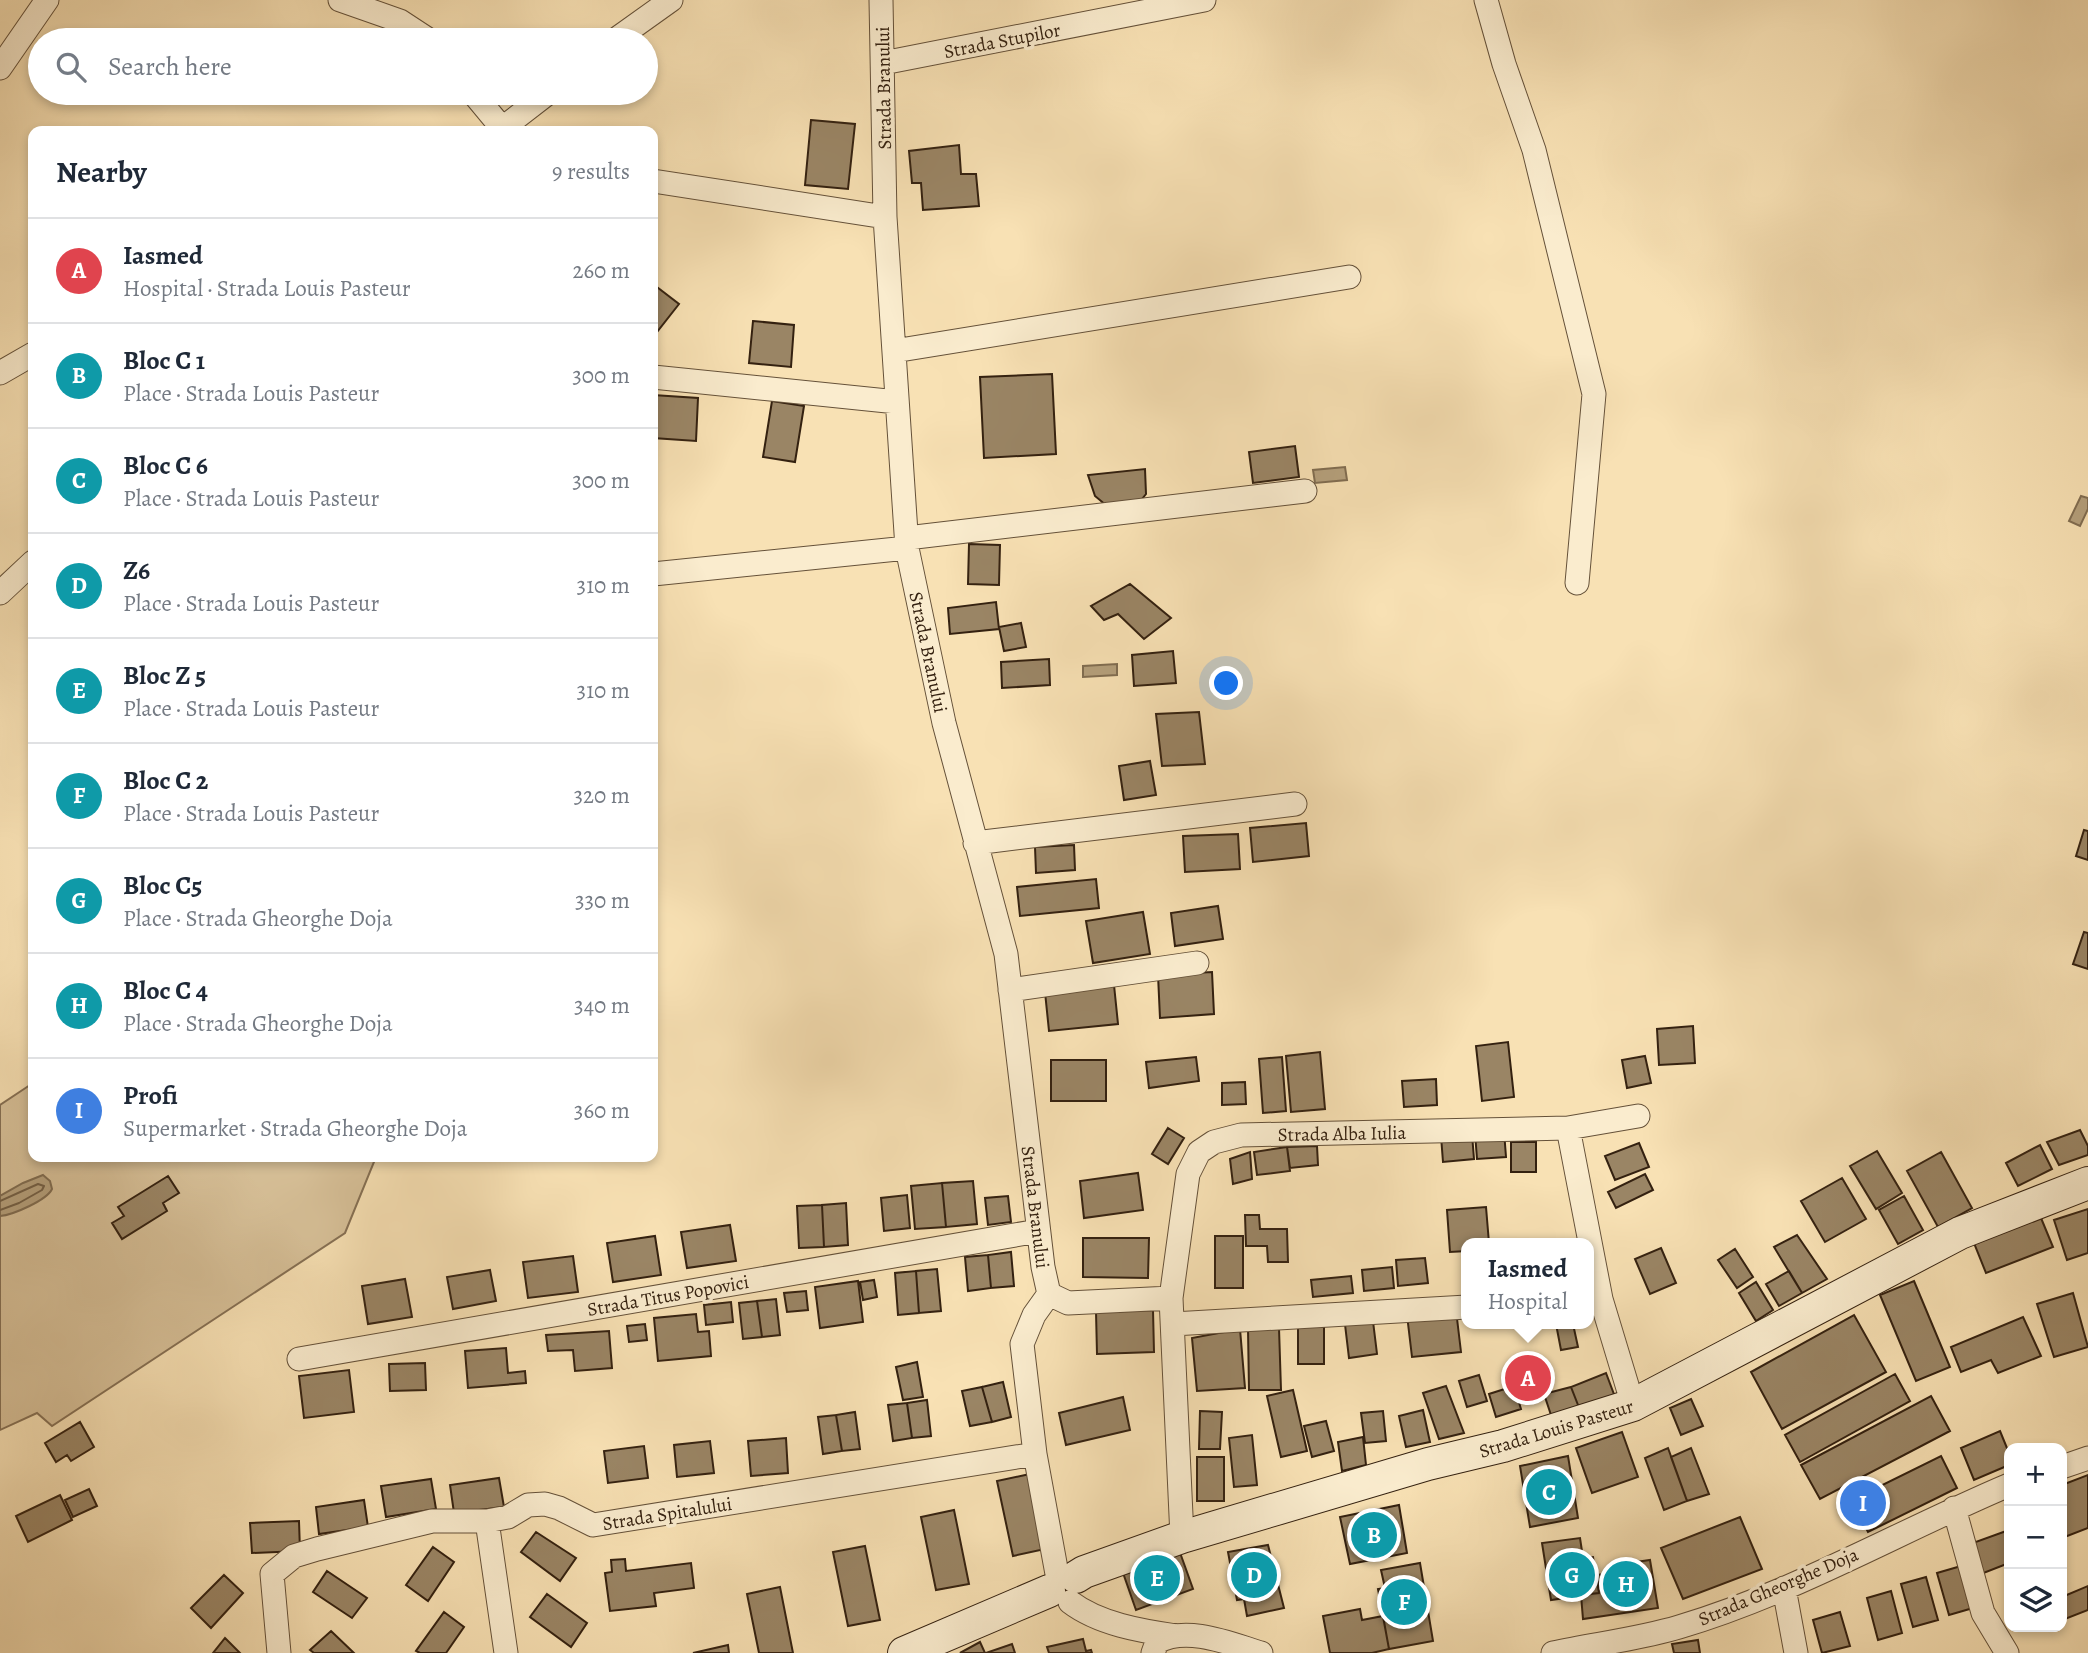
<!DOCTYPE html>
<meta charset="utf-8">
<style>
:root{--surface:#fff;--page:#f2f2f3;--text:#1f2937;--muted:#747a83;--line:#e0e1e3;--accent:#8f2418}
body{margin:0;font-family:Alegreya,serif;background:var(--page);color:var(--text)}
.controls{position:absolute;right:21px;bottom:21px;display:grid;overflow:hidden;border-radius:14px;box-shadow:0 4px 10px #0003}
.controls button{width:63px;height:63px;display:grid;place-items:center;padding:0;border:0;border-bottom:2px solid var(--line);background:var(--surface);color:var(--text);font:35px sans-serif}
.you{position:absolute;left:1227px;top:684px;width:24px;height:24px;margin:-18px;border:5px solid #fff;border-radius:50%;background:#1a73e8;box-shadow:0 0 0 10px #1a73e833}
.badge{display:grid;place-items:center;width:46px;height:46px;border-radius:50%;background:var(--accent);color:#fff;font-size:23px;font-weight:700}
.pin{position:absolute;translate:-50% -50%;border:4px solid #fff;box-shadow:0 2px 7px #0006}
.popup{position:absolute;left:1461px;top:1238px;width:133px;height:91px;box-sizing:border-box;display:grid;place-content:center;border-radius:14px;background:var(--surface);filter:drop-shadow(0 2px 5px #0005);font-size:23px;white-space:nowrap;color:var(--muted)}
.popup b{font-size:26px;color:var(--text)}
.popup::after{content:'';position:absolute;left:50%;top:100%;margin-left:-14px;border:14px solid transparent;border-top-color:var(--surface)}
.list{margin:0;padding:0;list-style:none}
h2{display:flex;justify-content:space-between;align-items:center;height:91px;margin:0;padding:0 28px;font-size:30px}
h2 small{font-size:23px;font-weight:400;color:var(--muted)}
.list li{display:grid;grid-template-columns:46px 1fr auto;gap:21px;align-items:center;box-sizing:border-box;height:105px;padding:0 28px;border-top:2px solid var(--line)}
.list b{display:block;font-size:26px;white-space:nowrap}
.list p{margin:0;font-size:23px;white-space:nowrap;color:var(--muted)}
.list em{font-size:23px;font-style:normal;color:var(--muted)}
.icon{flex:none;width:38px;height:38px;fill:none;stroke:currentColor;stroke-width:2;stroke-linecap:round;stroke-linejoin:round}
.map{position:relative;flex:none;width:2088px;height:1653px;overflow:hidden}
.search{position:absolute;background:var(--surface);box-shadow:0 4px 10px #0003;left:28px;top:28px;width:630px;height:77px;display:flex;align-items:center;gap:18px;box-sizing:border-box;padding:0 24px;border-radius:38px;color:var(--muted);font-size:26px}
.panel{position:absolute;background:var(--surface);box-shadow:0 4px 10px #0003;left:28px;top:126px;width:630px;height:1036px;border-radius:14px}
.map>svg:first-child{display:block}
.green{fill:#d7c098;stroke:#867054;stroke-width:2}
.water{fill:#b5a07c;stroke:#816d51;stroke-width:2}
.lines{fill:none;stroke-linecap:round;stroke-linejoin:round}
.shore{stroke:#746046;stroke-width:2}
.building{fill:#9a8565;stroke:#342110;stroke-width:2}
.minor-casing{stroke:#655139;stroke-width:25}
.secondary-casing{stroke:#342110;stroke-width:34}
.minor{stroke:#faecce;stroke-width:23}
.secondary{stroke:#faecce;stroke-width:32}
.labels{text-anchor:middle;stroke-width:7;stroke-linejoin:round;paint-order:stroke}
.street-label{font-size:19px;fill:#342110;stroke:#faecce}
</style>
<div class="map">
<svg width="2088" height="1653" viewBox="0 0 2088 1653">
<rect width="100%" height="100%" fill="#f8e1b4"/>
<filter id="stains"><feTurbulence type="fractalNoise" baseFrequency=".00286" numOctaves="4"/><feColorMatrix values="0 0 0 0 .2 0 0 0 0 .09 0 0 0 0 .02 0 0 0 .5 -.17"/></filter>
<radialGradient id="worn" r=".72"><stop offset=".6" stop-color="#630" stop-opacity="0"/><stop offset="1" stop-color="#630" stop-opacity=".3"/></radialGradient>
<!-- green -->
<path class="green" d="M33,1083V1157H376L345,1233L52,1426L37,1413L0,1430V1105Z"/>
<!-- water -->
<path class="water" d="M1345,467L1347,480L1315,483L1313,470Z
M2081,496L2088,498V509L2080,526L2069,521Z
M1117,664V675L1083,677V666Z
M43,1175L50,1181L52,1189C47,1200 13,1215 0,1216V1196L23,1183Z"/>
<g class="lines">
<!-- shore -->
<path class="shore" d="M0,1201L38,1184L44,1186L42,1190L19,1203L0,1210"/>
</g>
<!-- building -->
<path class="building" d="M811,120L855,124L848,189L805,185Z
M959,145L961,174H976L979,206L923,210L921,183H912L909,151Z
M653,284L679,304L653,337Z
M753,321L794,325L791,367L749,363Z
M1052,374L1056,454L984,458L980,377Z
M653,395L698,398L696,441L653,438Z
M772,401L804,406L795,462L763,457Z
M1295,446L1299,477L1253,483L1249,452Z
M1145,469L1146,494L1134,509L1113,511L1095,496L1088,475Z
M969,544L1000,545L999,585L968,584Z
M1130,584L1171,618L1144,639L1118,614L1104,620L1091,606Z
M996,602L999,629L950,634L948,608Z
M1021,623L1026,647L1004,651L999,627Z
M1173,651L1176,683L1134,686L1132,655Z
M1049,659L1050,685L1002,688L1001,662Z
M1199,712L1205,764L1162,766L1156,714Z
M1150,761L1156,795L1124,800L1119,766Z
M1306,823L1309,856L1253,862L1250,828Z
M2084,830L2088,831V860L2076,856Z
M1238,834L1240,869L1185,872L1183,836Z
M1074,845L1075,870L1036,873L1035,847Z
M1096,879L1099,908L1020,916L1017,887Z
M1218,906L1223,939L1175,946L1171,913Z
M1143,912L1150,954L1093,963L1086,921Z
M2084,932L2088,933V969L2073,964Z
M1212,972L1214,1014L1160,1018L1158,975Z
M1114,985L1118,1024L1049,1031L1045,992Z
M1693,1026L1695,1063L1659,1065L1657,1029Z
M1508,1042L1514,1097L1482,1101L1476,1046Z
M1320,1052L1325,1109L1291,1112L1286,1056Z
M1645,1056L1651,1083L1627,1088L1622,1060Z
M1196,1057L1199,1081L1149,1088L1146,1062Z
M1282,1057L1286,1111L1263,1113L1259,1059Z
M1051,1060H1106V1101H1051Z
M1436,1079L1437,1105L1404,1107L1402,1081Z
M1245,1082L1246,1104L1222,1105V1083Z
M1168,1128L1184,1138L1168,1164L1152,1154Z
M2080,1130L2088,1146V1155L2059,1165L2047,1142Z
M1504,1131L1506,1157L1477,1159L1475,1133Z
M1472,1134L1474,1159L1443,1162L1441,1136Z
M1511,1142H1536V1172H1511Z
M1639,1143L1649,1167L1615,1180L1605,1156Z
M2040,1145L2052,1169L2018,1186L2006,1163Z
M1317,1146L1318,1165L1290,1168L1287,1147Z
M1287,1147L1290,1171L1257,1175L1254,1152Z
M1877,1151L1902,1193L1876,1209L1850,1166Z
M1250,1152L1252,1179L1233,1184L1230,1159Z
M1941,1152L1972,1208L1938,1227L1907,1171Z
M1138,1173L1143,1210L1084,1218L1080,1181Z
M1645,1174L1653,1190L1616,1208L1608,1192Z
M168,1176L179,1193L163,1203L167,1211L122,1239L112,1223L124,1216L118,1207Z
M1842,1178L1866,1219L1825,1242L1801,1201Z
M973,1181L977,1224L946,1227L942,1183Z
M942,1183L946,1227L915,1229L911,1186Z
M907,1195L910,1228L884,1231L881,1198Z
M1008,1196L1011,1222L988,1225L985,1198Z
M1904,1196L1923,1230L1898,1244L1879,1210Z
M846,1203L848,1245L824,1247L822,1205Z
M822,1205L824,1247L799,1248L797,1206Z
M1486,1207L1489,1243H1467V1251L1450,1252L1447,1210Z
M2088,1209V1253L2067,1260L2054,1220Z
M1245,1215H1259L1260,1229H1287L1288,1262H1268L1267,1246H1246Z
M2041,1218L2053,1247L1986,1273L1974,1243Z
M730,1225L736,1261L687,1268L681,1232Z
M1797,1235L1827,1279L1802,1293L1774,1247Z
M655,1236L661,1275L613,1282L607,1243Z
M1215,1236H1243V1288H1215Z
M1083,1238H1149L1148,1278L1083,1277Z
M1661,1248L1676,1283L1650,1294L1635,1259Z
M1735,1249L1753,1277L1737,1288L1718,1260Z
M1011,1252L1014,1286L991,1288L988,1255Z
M988,1255L991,1288L968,1291L965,1257Z
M573,1256L578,1292L528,1298L523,1262Z
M1425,1258L1428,1283L1398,1286L1396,1260Z
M1392,1267L1394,1288L1364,1291L1362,1270Z
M937,1269L941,1311L919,1313L916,1271Z
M490,1270L496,1301L453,1309L447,1277Z
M916,1271L919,1313L898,1315L895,1273Z
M1789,1271L1802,1293L1779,1306L1766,1284Z
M1351,1276L1353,1293L1313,1297L1311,1280Z
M405,1279L412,1317L368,1324L362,1286Z
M874,1280L877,1297L863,1300L860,1282Z
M858,1281L863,1322L820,1328L815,1287Z
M1914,1281L1950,1367L1916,1381L1880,1295Z
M1756,1282L1773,1310L1756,1321L1739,1293Z
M806,1291L808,1310L787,1312L784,1293Z
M2073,1293L2088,1347L2054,1357L2037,1304Z
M776,1299L780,1335L762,1337L757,1301Z
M757,1301L762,1337L743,1339L739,1303Z
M731,1302L733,1322L706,1325L704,1305Z
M1153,1310L1154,1352L1097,1354L1096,1312Z
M1456,1310L1461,1352L1412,1357L1407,1315Z
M1372,1313L1377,1354L1349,1358L1344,1316Z
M696,1314L698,1332L709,1331L711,1356L658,1361L654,1318Z
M1854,1315L1886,1372L1782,1429L1751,1372Z
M2023,1317L2041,1356L1998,1373L1991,1360L1961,1372L1951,1347Z
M645,1324L647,1340L629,1342L627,1326Z
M1556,1324H1573L1578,1347L1561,1350Z
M1298,1327H1324V1364H1298Z
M1279,1328L1281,1390H1249L1248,1329Z
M1240,1329L1245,1388L1197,1391L1192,1338Z
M609,1331L612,1368L575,1371L573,1350L548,1351L546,1335Z
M506,1348L508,1373L525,1371L526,1383L468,1388L465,1351Z
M917,1362L923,1397L903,1400L896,1367Z
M1535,1362L1541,1388L1520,1393L1514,1368Z
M425,1363L426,1390L390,1391L389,1364Z
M349,1370L354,1412L304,1418L299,1376Z
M1606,1373L1615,1397L1580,1410L1571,1387Z
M1895,1374L1910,1401L1800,1462L1785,1435Z
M1479,1375L1487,1401L1467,1407L1459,1381Z
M1003,1382L1011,1417L992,1422L982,1387Z
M1446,1386L1464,1433L1439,1439L1423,1393Z
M1514,1386L1521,1409L1496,1417L1489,1394Z
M982,1387L992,1422L970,1426L962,1391Z
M1571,1387L1580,1410L1552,1418L1544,1394Z
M1293,1390L1307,1451L1281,1457L1267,1396Z
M1931,1396L1950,1431L1820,1499L1801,1465Z
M1123,1397L1130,1430L1066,1445L1059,1413Z
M1691,1399L1703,1426L1681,1435L1670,1408Z
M927,1400L931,1436L912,1438L907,1403Z
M907,1403L912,1438L893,1441L888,1405Z
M1423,1410L1430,1442L1406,1447L1399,1416Z
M1200,1411L1222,1412L1220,1449H1199Z
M1383,1411L1386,1441L1365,1443L1361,1413Z
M855,1412L860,1449L842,1451L836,1415Z
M836,1415L842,1451L823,1454L818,1417Z
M1326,1421L1334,1451L1312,1457L1304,1426Z
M80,1422L94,1447L71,1461L67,1455L56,1462L45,1443Z
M2000,1431L2009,1453V1465L1974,1480L1961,1448Z
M1622,1432L1638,1477L1592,1493L1576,1448Z
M1252,1435L1257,1485L1234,1487L1229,1438Z
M1363,1437L1366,1465L1342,1471L1338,1442Z
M786,1438L788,1473L751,1476L748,1441Z
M710,1441L714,1473L677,1477L674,1445Z
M644,1446L648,1478L608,1483L604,1451Z
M1668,1448L1687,1501L1664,1510L1645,1458Z
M1691,1448L1709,1494L1687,1501L1671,1457Z
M1568,1456L1578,1518L1530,1527L1520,1466Z
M1941,1456L1957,1488L1868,1532L1852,1500Z
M1197,1457H1224V1501H1197Z
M1030,1474L1045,1549L1013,1556L997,1481Z
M2088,1475V1528L2062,1538V1485Z
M499,1478L504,1507L454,1513L450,1485Z
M431,1479L436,1509L386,1517L381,1486Z
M89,1489L97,1506L73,1517L65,1500Z
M60,1495L72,1520L28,1542L16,1516Z
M364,1500L368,1527L319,1534L316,1507Z
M1399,1505L1407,1553L1350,1564L1340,1517Z
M954,1510L969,1584L936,1590L921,1517Z
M1740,1517L1762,1569L1683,1599L1661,1548Z
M299,1521L300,1551L252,1553L250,1523Z
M2009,1530V1563L1981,1574L1970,1544Z
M536,1532L576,1558L560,1581L521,1552Z
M1580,1538L1583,1558L1593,1557L1599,1593L1551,1600L1542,1543Z
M1268,1545L1284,1608L1247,1616L1244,1599L1237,1600L1228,1552Z
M865,1546L880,1620L848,1626L833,1552Z
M433,1547L454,1562L428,1601L406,1585Z
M1178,1547L1193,1589L1136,1610L1121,1567Z
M625,1559L626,1571L691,1563L694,1588L654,1593L656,1606L610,1611L605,1573L612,1572L611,1560Z
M1650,1560L1658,1608L1583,1619L1581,1595L1599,1593L1597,1575L1615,1573V1565Z
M1420,1563L1433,1641L1389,1649L1378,1589L1385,1588L1381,1570Z
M1961,1566L1973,1608L1949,1615L1937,1573Z
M327,1571L367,1598L352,1618L313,1592Z
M224,1575L243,1593L211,1628L191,1608Z
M1926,1577L1938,1620L1913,1627L1901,1584Z
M2088,1586V1610L2065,1619L2062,1610V1597Z
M780,1587L793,1653H759L747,1594Z
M1891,1591L1902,1633L1878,1640L1867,1598Z
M547,1594L587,1623L571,1647L530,1617Z
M1360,1609L1362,1620L1383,1616L1389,1649L1372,1653H1330L1323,1616Z
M444,1612L464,1627L446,1653H420L416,1651Z
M1840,1612L1850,1646L1822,1653L1813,1620Z
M331,1631L354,1653H314L310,1650Z
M225,1638L240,1653H213Z
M1083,1639L1086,1651L1091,1650L1092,1653H1049L1047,1647Z
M1698,1640L1700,1653H1674L1672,1644Z
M980,1642L985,1653H960Z
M1012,1644L1015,1653H986Z
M728,1645L729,1653H693Z
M728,1645L729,1653H693Z"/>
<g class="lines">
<defs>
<path id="minor" d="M340,0L400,21L429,40
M881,0L885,217L907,548L944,723L1006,954L1043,1267L1049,1294L1068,1303L1171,1298
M1486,0L1504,64L1534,150L1594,394L1577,583
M615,40L671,0
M883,63L1204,0
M0,68L47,0
M473,93L502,128
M499,131L548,93
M653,181L885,217
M894,351L1349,277
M0,373L33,354
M653,377L897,402
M907,538L1305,491
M653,574L907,548
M0,593L33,562
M975,843L1295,804
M1010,990L1197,963
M1568,1128L1601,1299L1633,1405
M1049,1294L1034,1315L1022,1344L1035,1454L1057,1574
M1173,1324L1467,1307
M299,1359L1038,1231
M2062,1467L2088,1458
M1954,1508L1983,1613L2007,1653
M487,1521L506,1653
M1182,1537L1171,1298L1188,1174L1199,1152L1214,1142L1241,1135L1568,1128L1638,1116
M1784,1588L1796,1653
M1070,1602C1099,1624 1141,1631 1176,1636
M279,1653L272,1574L294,1556L317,1549L432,1521H487L508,1517L528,1505L545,1504L559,1508L593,1525L1035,1454
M1153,1653L1157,1642C1187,1625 1231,1644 1261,1653
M1553,1653C1595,1644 1639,1639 1679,1627C1794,1593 1900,1531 2009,1485"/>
<path id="secondary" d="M1076,1577L1084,1572L1182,1537L1428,1464L1503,1446L1633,1405L1960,1233L2088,1183
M904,1653L1049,1591"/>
</defs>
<!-- minor casing -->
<use href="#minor" class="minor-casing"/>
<!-- secondary casing -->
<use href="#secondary" class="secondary-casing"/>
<!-- minor -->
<use href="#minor" class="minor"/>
<!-- secondary -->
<use href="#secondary" class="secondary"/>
</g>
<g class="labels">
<!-- street labels -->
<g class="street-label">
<text transform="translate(1002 40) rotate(-11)" y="7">Strada Stupilor</text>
<text transform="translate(883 88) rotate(-91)" y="7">Strada Branului</text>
<text transform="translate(929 652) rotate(78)" y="7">Strada Branului</text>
<text transform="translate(1342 1133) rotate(-1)" y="7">Strada Alba Iulia</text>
<text transform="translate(1036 1207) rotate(83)" y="7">Strada Branului</text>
<text transform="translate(668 1295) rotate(-10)" y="7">Strada Titus Popovici</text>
<text transform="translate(1556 1428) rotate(-17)" y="7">Strada Louis Pasteur</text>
<text transform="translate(667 1513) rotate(-9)" y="7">Strada Spitalului</text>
<text transform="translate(1778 1586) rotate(-23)" y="7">Strada Gheorghe Doja</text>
</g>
</g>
<rect width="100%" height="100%" filter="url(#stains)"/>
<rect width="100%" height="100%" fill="url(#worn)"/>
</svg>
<div class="controls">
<button>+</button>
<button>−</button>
<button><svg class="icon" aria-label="layers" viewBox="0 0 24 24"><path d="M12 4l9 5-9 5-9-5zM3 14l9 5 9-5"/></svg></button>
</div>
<div class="you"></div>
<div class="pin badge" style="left:1528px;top:1378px;background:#e0444e">A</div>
<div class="popup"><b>Iasmed</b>Hospital</div>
<div class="pin badge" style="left:1374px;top:1535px;background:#0f9aa8">B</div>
<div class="pin badge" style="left:1549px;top:1492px;background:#0f9aa8">C</div>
<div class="pin badge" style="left:1254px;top:1575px;background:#0f9aa8">D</div>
<div class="pin badge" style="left:1157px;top:1578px;background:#0f9aa8">E</div>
<div class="pin badge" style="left:1404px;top:1602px;background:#0f9aa8">F</div>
<div class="pin badge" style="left:1572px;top:1575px;background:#0f9aa8">G</div>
<div class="pin badge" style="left:1626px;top:1584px;background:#0f9aa8">H</div>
<div class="pin badge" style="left:1863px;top:1503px;background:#3f7fe0">I</div>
<div class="search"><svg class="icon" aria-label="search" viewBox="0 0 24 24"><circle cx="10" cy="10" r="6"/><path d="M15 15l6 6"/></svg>Search here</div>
<section class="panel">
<h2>Nearby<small>9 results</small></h2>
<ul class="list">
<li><span class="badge" style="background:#e0444e">A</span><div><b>Iasmed</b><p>Hospital · Strada Louis Pasteur</p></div><em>260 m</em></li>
<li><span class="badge" style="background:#0f9aa8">B</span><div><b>Bloc C 1</b><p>Place · Strada Louis Pasteur</p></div><em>300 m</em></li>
<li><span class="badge" style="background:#0f9aa8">C</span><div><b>Bloc C 6</b><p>Place · Strada Louis Pasteur</p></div><em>300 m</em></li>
<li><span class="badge" style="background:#0f9aa8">D</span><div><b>Z6</b><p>Place · Strada Louis Pasteur</p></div><em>310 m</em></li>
<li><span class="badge" style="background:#0f9aa8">E</span><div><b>Bloc Z 5</b><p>Place · Strada Louis Pasteur</p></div><em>310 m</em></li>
<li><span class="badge" style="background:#0f9aa8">F</span><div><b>Bloc C 2</b><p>Place · Strada Louis Pasteur</p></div><em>320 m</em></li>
<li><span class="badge" style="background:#0f9aa8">G</span><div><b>Bloc C5</b><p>Place · Strada Gheorghe Doja</p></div><em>330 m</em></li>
<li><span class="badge" style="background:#0f9aa8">H</span><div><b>Bloc C 4</b><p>Place · Strada Gheorghe Doja</p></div><em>340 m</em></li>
<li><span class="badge" style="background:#3f7fe0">I</span><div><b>Profi</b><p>Supermarket · Strada Gheorghe Doja</p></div><em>360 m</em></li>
</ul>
</section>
</div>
